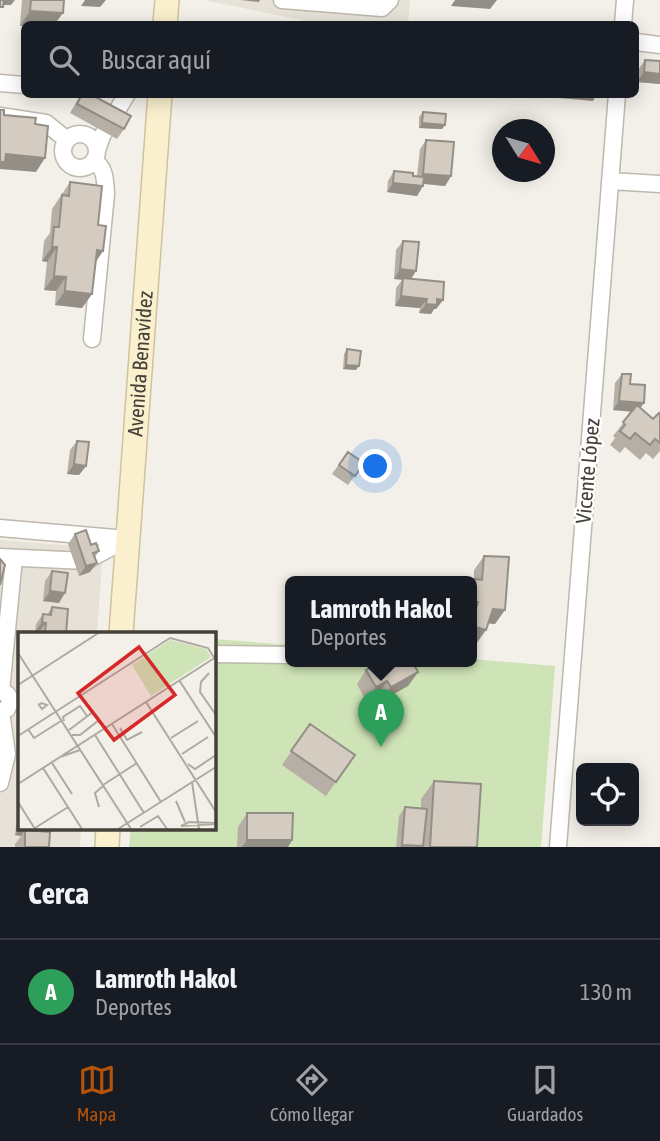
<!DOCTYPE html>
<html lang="es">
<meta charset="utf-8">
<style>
:root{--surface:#171b24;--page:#20242c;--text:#f1f3f6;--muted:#9ea1a6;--line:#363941;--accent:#b45309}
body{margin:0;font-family:"Asap Condensed",sans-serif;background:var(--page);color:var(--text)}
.controls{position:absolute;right:21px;bottom:21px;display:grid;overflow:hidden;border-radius:10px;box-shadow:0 4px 18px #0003}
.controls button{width:63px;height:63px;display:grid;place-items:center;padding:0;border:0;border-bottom:2px solid var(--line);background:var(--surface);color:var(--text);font:35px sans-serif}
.compass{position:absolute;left:492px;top:119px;width:63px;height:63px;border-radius:50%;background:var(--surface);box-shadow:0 4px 18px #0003;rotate:127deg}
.you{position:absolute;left:376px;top:467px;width:24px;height:24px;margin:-18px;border:5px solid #fff;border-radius:50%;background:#1a73e8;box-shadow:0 0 0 10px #1a73e833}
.badge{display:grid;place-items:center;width:46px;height:46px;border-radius:50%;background:var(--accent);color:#fff;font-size:23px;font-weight:700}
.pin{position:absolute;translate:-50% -58px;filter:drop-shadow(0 2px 4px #0008)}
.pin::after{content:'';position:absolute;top:37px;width:24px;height:21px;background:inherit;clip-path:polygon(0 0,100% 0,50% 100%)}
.popup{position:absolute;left:285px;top:576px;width:192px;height:91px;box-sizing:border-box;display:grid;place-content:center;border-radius:10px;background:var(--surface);filter:drop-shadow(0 2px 5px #0005);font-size:23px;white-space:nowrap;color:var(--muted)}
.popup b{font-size:26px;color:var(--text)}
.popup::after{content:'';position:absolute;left:50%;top:100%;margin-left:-14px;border:14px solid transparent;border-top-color:var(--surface)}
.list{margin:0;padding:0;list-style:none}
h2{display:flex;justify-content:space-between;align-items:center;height:91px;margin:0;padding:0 28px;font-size:30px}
h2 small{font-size:23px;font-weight:400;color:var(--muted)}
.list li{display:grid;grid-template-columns:46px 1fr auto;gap:21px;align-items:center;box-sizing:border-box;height:105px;padding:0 28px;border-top:2px solid var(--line)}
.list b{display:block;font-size:26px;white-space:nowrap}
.list p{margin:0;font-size:23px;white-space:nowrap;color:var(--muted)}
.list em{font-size:23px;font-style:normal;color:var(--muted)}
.icon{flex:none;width:38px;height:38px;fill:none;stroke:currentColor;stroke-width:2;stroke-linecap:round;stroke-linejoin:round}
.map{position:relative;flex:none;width:660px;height:847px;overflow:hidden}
.search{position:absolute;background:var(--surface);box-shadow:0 4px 18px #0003;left:21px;right:21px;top:21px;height:77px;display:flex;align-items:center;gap:18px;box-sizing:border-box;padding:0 24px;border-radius:10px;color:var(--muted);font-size:26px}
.sheet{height:196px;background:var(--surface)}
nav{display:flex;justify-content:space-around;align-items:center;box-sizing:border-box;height:98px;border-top:2px solid var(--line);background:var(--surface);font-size:19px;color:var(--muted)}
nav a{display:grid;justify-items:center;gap:4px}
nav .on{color:var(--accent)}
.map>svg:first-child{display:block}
.residential{fill:#e7e2d8}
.green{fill:#cee3b6}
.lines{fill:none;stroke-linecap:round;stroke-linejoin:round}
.minor-casing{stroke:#beb8ad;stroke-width:19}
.secondary-casing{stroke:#cfc39d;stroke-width:26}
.minor{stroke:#fff;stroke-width:16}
.secondary{stroke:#faf0cd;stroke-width:23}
.wall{fill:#b6afa5}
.shaded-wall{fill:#948f86}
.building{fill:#d4ccc0;stroke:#948f86;stroke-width:2}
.labels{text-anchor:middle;stroke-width:5;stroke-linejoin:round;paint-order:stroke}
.street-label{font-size:21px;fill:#464138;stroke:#fff}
.inset-road{fill:none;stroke:#aeaaa2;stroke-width:2}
.view{fill:#d62828;fill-opacity:0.15;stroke:#d62828;stroke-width:3.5}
.inset-edge{fill:none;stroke:#464138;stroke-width:3.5}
</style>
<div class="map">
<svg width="660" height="847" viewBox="0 0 660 847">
<rect width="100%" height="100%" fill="#f3f0e9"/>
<!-- residential -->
<path class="residential" d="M204,0H410L408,24H320Z
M0,540L90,547L102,564L97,633L19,634V828H81L80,847H0Z"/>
<!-- green -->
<path class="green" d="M214,639L290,645V661L472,659L555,666L541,847H129L131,828H214Z"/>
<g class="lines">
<defs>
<path id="minor" d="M282,0L382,8L390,0
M623,24L625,0
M636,42L660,45
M0,83L24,85
M0,116L46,123L67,140
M63 151a17 17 0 1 1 34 0a17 17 0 1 1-34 0Z
M97,150L102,136L127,94
M610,181L660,184
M92,339L106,194C105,182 106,168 94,161
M0,528L127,539
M0,557L86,561L127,539
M214,654L290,655
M0,691L7,694L11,700L7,709L0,712
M1,691L14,558
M0,783L7,754L1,712
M558,847L617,94"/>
<g id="secondary">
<path d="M165,24L167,0"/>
<path id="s1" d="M121,634L160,94"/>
<path d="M107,847L108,828"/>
</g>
</defs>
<!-- minor casing -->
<use href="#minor" class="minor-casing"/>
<!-- secondary casing -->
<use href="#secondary" class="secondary-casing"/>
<!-- minor -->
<use href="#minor" class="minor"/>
<!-- secondary -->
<use href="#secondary" class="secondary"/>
</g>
<!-- wall -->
<path class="wall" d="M22,0H64L24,24V26H20Z
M645,60L660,61V84L637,82L638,70Z
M81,94L124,129L117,139L70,113Z
M423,112L445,125L442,129L419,128V117Z
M426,140L451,176L445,186L423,184V186L417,196L387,192L388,181L394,171L417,176L420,149Z
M70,182L98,225L92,294L82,308L55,305L56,291L44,290L47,262L42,261L44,241L50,233L52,209Z
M403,241L416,271L411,279L443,300L436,309H434L431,314L419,313L420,308L395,306L396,288L402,280L394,279L396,250Z
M347,349L356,370L343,369L344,354Z
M622,374L644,403L640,408L653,419L660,414V451L653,459L646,453L640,460L625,447L620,453L610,445L615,438L613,436L632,412L613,410L615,383Z
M77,441L86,466L79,475L67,474L70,450Z
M348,452L364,463L348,485L332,474Z
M75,534L99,551L95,557L90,572L79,576L68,544Z
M484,556L495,624L488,623L476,644L472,643V583L474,580V570Z
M52,571L59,603L43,601L45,581Z
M52,607L66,634H39V632H35L36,624L43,614L47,615Z
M380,661H412L418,672L408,686L381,701L378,695L366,701L357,684L366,670L378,663Z
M310,724L355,755L326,796L282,765Z
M434,781L477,847H396L399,816L405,807L421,808V799Z
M247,813L292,840L288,847H237L238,827Z
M19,820V828H50L48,832L49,847H15V844L21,836L15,835L16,825Z"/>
<!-- shaded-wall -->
<path class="shaded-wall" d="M0,0H15L11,5H0Z
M85,0H106L100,7L81,6Z
M241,0H260L259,2Z
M455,0H497L490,9L451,6Z
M30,11L63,13L55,24H24V26H20Z
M644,72L660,74V84L637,82Z
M562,94H597L593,101L559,98Z
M422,123L445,125L442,129L419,128Z
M6,154L45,158L36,172L0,169V162Z
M423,174L451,176L445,186L417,183Z
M393,183L423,186L417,196L387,192Z
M52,247H57L47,262L42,261Z
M97,250L103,251L94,265Z
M400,269L416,271L410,280L394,279Z
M54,276L66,277L56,291L44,290Z
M65,291L92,294L82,308L55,305Z
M401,296L427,299L420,308L395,306Z
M437,299L443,300L436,309H434L431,314L419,313L426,304Z
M346,365L359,366L356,370L343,369Z
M619,401L644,403L637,412L613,410Z
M74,464L86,466L79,475L67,474Z
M97,563L90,572L79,576L86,566Z
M50,591L65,593L59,603L43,601Z
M473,602H478L472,611V603Z
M493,609L505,610L495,624L483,623Z
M42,622L46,623L39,632H35Z
M472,626L486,630L476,644L472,643Z
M418,672L408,686L381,701L391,687Z
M387,681L378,695L366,701L376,687Z
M20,828H50L44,838L25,830L21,836L15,835Z
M247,840H292L288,847H242Z
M402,845L423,846L400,847Z"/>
<!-- building -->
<path class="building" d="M0,0H4L3,7H0Z
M31,0H64L63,13L30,11Z
M645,60L660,61V74L644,72Z
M82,94H90L131,116L124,129L77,104Z
M0,110H4V115L36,118L35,124L48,126L45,158L6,154L5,162H0Z
M423,112L446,114L445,125L422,123Z
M426,140L454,142L451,176L423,174Z
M394,171L413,173V176L424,177L423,186L393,183Z
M70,182L102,186L98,225L106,226L103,251L97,250L92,294L65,291L66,277L54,276L57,247H52L54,227H59L62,195L69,196Z
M403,241L419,242L416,271L400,269Z
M403,278L444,282L443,300L437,299V305L426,304L427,299L401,296Z
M347,349L361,351L359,366L346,365Z
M622,374H631L630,384L645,385L644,403L619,401Z
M637,405L653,419L659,413L660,414V443L655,439L650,445L635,433L630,439L620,431L625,425L623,422Z
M77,441L89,442L86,466L74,464Z
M348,452L364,463L355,476L339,465Z
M86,530L91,545L96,543L99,551L93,553L97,563L86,566L75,534Z
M484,556L509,557L505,610L493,609L486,630L472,626V621L478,602H473L474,579L482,580Z
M0,559L5,565L0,585Z
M52,571L68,573L65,593L50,591Z
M52,607L68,609L66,634L45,633L46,623L42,622L43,614L51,615Z
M382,661H412L418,672L391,687L387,681L376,687L366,670Z
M310,724L355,755L336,782L291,751Z
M434,781L481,784L477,847H430Z
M405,807L427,809L423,846L402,845Z
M247,813H293L292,840H247Z
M25,830L50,832L49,847H25Z"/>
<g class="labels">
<!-- street labels -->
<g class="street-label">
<text dy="7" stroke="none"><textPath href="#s1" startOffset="271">Avenida Benavídez</textPath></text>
<text transform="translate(588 471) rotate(-85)" y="7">Vicente López</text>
</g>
</g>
<!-- overview -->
<g transform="translate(18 632)">
<rect width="198" height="198" fill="#f3f0e9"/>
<path d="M152,8L188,17L193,25L133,64L114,33Z" fill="#cee3b6"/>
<path class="inset-road" d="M152,6L190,16L197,27M0,21L113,197M191,41L183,50L182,60L198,83M161,48L198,105M0,53L82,0M128,70L198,180M20,73L24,71L29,73L24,77L21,73M46,89L45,85L62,74L69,84M94,92L143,170M102,96L109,108L124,100M10,97L16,106L43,89M51,98L75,80L81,88L62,103H54M77,103L126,181M0,104L152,6M153,106L180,89M164,122L190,105M42,125L62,118M34,131L54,162M170,132L177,137L198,123M25,136L64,197M174,150L181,197M0,152L198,25M85,153L119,131M158,169L167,190M0,170L17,197M81,175L77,161L85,154M198,191L171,190L163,194L198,192M122,195L140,184L149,197M17,196L50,175M100,197L198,135"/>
<path class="view" d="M121,15L157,63L96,108L60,61Z"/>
<rect width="198" height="198" class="inset-edge"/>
</g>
</svg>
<div class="controls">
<button><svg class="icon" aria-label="locate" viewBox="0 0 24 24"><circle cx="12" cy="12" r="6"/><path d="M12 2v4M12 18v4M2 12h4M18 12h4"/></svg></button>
</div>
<svg class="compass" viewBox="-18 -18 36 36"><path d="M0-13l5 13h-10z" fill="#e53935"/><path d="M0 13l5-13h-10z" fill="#9ea1a6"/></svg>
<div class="you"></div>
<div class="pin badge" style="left:381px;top:747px;background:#2e9e5b">A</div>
<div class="popup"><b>Lamroth Hakol</b>Deportes</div>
<div class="search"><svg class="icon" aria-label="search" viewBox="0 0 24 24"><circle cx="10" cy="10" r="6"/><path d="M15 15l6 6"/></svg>Buscar aquí</div>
</div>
<section class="sheet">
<h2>Cerca<small></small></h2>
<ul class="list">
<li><span class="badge" style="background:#2e9e5b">A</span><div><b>Lamroth Hakol</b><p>Deportes</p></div><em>130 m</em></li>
</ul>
</section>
<nav>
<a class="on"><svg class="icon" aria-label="map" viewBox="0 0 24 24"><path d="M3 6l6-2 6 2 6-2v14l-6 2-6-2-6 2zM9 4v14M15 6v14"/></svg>Mapa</a>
<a><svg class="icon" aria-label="directions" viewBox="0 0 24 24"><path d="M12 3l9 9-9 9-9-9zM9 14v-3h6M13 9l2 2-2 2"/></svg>Cómo llegar</a>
<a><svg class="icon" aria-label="saved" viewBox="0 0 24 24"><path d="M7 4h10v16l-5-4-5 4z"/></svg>Guardados</a>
</nav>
